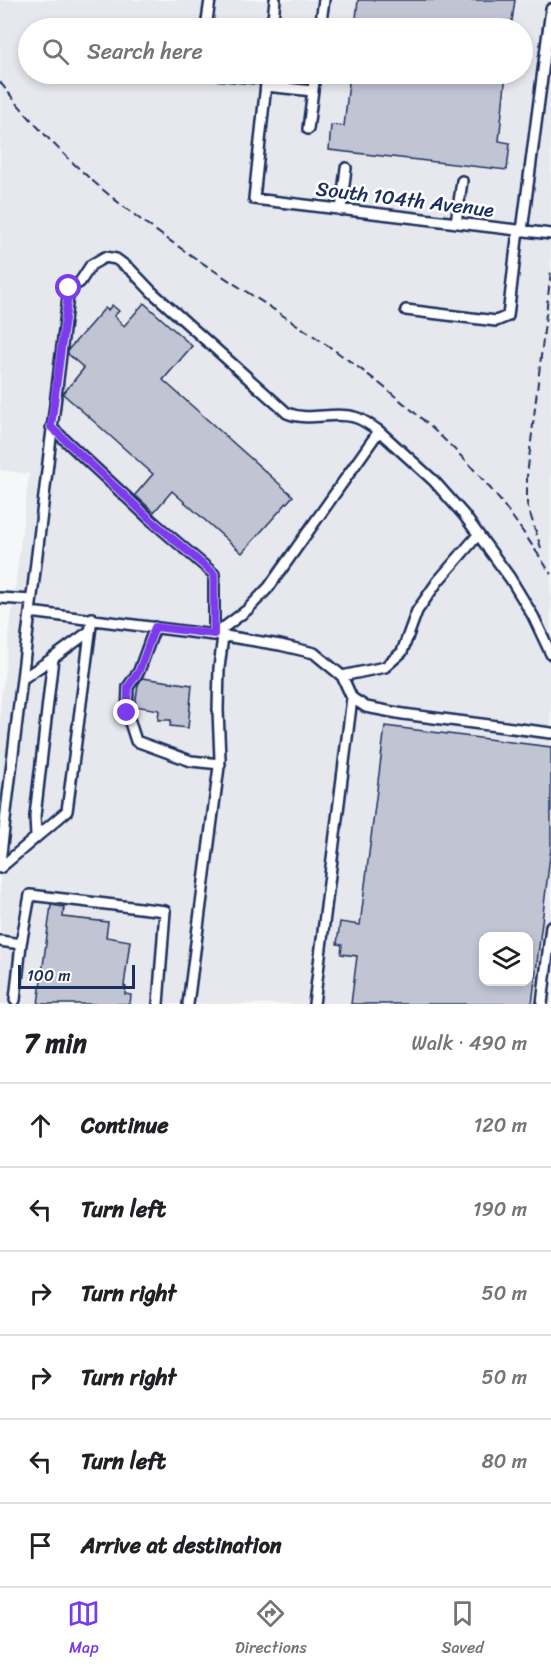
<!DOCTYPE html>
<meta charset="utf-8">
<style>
:root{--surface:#fff;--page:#f6f6f6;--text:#202124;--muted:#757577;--line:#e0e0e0;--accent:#7c3aed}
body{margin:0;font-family:Sriracha,sans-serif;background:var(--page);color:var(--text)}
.controls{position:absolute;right:18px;bottom:18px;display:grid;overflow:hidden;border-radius:12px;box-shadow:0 3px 9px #0003}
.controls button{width:54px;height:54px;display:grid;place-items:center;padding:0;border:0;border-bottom:2px solid var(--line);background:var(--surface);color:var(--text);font:30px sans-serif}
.scale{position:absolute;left:18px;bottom:15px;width:117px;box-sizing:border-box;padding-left:6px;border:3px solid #1b2f5e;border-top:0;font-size:16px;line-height:21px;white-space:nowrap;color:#1b2f5e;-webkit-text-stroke:4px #fff;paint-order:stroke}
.stop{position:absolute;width:18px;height:18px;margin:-14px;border:4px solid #7c3aed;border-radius:50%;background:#fff}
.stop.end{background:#7c3aed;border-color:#fff;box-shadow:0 2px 6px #0008}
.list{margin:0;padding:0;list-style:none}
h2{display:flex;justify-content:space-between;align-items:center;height:78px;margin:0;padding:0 24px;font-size:26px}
h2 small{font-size:20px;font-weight:400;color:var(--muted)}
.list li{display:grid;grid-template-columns:39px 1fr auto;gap:18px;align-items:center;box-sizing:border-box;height:84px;padding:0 24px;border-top:2px solid var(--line)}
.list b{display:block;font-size:22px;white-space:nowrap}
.list em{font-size:20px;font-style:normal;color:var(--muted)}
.icon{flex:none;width:33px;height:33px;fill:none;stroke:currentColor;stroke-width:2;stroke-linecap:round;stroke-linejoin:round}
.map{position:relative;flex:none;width:551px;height:1004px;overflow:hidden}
.search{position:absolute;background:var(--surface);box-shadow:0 3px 9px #0003;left:18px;right:18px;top:18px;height:66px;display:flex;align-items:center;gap:15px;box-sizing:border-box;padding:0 21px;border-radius:33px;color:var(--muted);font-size:22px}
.sheet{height:582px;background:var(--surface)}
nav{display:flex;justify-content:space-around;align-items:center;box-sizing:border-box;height:84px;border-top:2px solid var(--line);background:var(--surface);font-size:16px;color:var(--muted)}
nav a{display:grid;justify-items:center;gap:3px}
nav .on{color:var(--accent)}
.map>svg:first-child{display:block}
.built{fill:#e6e8ee;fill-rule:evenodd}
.building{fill:#c0c4d3;stroke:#1b2f5e;stroke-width:1.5;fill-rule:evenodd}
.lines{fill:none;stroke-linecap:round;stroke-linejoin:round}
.minor-casing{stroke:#1b2f5e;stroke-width:14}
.minor{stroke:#fff;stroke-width:9}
.rail{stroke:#1b2f5e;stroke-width:2;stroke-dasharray:9 4.5;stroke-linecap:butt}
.route{stroke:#7c3aed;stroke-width:8}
.labels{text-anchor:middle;stroke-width:5;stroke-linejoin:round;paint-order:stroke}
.street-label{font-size:20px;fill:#1b2f5e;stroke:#fff}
</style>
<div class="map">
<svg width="551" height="1004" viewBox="0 0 551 1004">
<rect width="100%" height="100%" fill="#f6f7f9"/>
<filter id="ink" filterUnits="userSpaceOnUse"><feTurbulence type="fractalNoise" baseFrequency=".0167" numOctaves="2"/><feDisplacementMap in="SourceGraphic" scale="12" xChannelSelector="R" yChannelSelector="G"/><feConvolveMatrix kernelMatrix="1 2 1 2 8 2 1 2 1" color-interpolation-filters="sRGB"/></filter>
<g filter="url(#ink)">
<!-- built -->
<path class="built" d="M0,0H551V1004H0V708L29,474L0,470ZM28,28H522V74H28ZM484,936H528V981H484Z"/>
<!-- building -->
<path class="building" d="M358,0H515L511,28H355Z
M350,74H506L499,141L510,143L507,170L329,150L331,125L344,126Z
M144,303L192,346L163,380L293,496L242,553L172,491L154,512L135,495L153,474L63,394L84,368L68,354V350L105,308L108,310L112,305L119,311L114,316L124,326Z
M142,678L192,685L188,728L170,726L171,720H158L159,710L135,706L138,685Z
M385,726L551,747V848L532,1004H351L357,956L341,954L342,945L337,944L340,922L360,925ZM483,936H528V981H483Z
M51,905L64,907L63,917L108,922L106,937L130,941L124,986L126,987L125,994L131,995L130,1004H38Z"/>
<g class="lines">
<defs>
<path id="minor" d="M206,28L210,0
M272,28L275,0
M320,28L324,0
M217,74L267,79
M267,74L254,199L551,234
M266,86L313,91
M308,129L315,74
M341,210L346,168
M456,223L462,181
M522,231L551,9
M406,310L496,321L508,316L518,230
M379,431L434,481L464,515L510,578L533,616L551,654
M0,598L31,600
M30,612L214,635V574L151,520L51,427
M155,627L139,671L128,687L127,713L136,741L191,761L220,764
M219,635L280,645L314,653L342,676L352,698L366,707L403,714L551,733
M53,658L90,631
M342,676L385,667L402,652L417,611L438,581L478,535
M22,679L53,658L35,816L36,837
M0,862L69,288L80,282L91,265L105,257L116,259L131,270L152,292L287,413C309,422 332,411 354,417C363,419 371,426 379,431L269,587L247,610L214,635
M0,868L67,811L92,618
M0,941L21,944L30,895L165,911L158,1004
M15,1000L21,944
M188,1004L220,759L218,710L219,668L223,636
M314,1004L352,698
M542,1004L551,926"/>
</defs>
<!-- minor casing -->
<use href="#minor" class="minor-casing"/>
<!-- minor -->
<use href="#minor" class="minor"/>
<!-- rail -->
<path class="rail" d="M0,82C37,130 80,173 128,210C207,271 296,319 375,380C422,417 469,459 505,507C521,528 536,551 551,574
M541,548L527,504V476L551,271"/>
</g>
</g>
<g class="lines" filter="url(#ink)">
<!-- route -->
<path class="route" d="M69,288L51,427L151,520L214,574V634L155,627L139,671L128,687L127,713"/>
</g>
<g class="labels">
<!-- street labels -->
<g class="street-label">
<text transform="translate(405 199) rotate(7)" y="7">South 104th Avenue</text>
</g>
</g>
</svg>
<div class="controls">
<button><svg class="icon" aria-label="layers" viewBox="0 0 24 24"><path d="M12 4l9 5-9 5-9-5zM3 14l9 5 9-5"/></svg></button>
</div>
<div class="scale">100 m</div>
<div class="stop" style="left:69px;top:288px"></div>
<div class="stop end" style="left:127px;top:713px"></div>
<div class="search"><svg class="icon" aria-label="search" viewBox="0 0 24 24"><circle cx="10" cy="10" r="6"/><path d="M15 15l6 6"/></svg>Search here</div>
</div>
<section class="sheet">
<h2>7 min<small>Walk · 490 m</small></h2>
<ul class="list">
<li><svg class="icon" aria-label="ahead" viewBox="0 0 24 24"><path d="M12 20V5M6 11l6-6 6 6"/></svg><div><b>Continue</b></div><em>120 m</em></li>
<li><svg class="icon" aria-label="left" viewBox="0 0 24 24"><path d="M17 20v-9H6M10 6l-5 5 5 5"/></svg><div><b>Turn left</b></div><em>190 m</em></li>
<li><svg class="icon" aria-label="right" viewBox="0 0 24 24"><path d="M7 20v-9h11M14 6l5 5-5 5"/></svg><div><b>Turn right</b></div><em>50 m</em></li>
<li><svg class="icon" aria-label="right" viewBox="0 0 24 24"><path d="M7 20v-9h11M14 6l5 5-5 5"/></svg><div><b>Turn right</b></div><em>50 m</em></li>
<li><svg class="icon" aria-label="left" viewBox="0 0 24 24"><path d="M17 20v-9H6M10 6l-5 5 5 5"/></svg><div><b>Turn left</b></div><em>80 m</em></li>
<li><svg class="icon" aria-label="arrive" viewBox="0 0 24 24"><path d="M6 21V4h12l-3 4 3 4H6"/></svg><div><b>Arrive at destination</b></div></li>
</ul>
</section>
<nav>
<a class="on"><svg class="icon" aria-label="map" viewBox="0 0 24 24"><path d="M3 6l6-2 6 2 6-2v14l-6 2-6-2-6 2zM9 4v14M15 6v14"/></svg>Map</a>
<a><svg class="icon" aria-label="directions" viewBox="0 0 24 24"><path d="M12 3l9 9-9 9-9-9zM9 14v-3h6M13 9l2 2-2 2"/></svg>Directions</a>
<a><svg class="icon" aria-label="saved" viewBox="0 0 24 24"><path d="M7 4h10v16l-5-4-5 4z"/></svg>Saved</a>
</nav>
